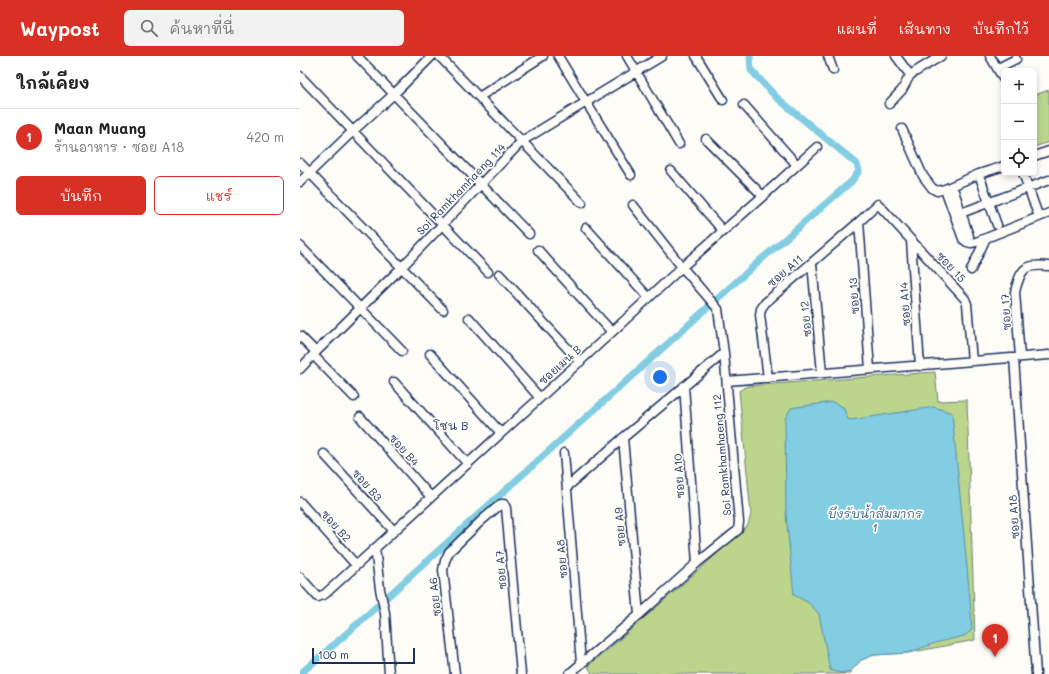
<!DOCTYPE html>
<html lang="th">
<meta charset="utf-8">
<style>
:root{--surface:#fff;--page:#f2f2f2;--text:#222;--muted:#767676;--line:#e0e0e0;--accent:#d93025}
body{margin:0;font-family:Mali,"Playpen Sans Thai",sans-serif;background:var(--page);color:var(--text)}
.controls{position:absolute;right:12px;top:12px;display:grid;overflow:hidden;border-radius:6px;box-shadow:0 2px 6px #0003}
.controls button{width:36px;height:36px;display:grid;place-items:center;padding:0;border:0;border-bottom:1px solid var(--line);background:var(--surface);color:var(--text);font:20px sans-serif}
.scale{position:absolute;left:12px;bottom:10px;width:103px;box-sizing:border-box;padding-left:4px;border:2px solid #1b2f5e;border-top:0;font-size:11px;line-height:14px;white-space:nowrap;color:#1b2f5e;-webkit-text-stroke:3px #fdfcf7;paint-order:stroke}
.you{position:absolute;left:360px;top:321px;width:14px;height:14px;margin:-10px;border:3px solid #fff;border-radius:50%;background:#1a73e8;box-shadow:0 0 0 6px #1a73e833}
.badge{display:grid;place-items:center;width:26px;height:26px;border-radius:50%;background:var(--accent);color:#fff;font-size:13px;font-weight:700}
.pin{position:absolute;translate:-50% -33px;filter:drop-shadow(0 1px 2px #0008)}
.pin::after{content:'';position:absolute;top:21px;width:14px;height:12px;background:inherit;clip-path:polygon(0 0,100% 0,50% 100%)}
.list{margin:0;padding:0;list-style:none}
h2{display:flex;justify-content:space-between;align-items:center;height:52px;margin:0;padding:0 16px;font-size:17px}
h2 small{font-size:13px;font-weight:400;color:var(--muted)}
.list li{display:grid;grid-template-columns:26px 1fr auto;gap:12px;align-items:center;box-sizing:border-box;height:56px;padding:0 16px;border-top:1px solid var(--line)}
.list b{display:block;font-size:15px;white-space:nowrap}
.list p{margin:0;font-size:13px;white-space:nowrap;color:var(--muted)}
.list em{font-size:13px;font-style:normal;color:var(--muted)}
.actions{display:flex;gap:8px;padding:12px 16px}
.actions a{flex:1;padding:9px 0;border:1px solid var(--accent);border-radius:6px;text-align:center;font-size:14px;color:var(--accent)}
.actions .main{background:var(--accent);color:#fff}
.icon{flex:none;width:22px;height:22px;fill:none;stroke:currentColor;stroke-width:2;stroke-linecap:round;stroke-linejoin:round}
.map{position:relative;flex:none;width:749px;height:618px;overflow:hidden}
header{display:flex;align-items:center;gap:24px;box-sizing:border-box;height:56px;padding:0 20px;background:var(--accent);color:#fff}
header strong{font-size:19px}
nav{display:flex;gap:22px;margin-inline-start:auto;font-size:14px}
.search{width:280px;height:36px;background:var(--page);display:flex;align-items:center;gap:10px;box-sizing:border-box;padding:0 14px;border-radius:6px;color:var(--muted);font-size:15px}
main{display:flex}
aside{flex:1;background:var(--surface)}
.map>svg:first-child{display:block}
.green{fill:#bbd58d;stroke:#6b8276}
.water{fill:#82cde2;stroke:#598ead}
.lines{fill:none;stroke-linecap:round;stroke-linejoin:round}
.canal{stroke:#82cde2;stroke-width:7}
.minor-casing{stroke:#1b2f5e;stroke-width:11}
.minor{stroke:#fdfcf7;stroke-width:8}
.labels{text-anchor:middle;stroke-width:3.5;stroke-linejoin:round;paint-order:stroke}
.street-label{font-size:11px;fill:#1b2f5e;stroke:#fdfcf7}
.neighbourhood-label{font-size:12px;fill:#1b2f5e;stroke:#fdfcf7}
.water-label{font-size:12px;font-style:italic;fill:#3a5e86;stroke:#fdfcf7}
</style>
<header>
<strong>Waypost</strong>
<div class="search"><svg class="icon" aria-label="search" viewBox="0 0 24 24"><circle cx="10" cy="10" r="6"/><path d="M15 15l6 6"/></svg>ค้นหาที่นี่</div>
<nav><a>แผนที่</a><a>เส้นทาง</a><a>บันทึกไว้</a></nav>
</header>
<main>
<aside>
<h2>ใกล้เคียง<small></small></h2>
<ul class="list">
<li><span class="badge">1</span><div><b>Maan Muang</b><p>ร้านอาหาร · ซอย A18</p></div><em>420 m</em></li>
</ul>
<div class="actions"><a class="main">บันทึก</a><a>แชร์</a></div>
</aside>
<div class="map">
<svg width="749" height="618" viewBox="0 0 749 618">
<rect width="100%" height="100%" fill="#fdfcf7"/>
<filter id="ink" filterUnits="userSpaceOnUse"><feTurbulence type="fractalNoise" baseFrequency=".025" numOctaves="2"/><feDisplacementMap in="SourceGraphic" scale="8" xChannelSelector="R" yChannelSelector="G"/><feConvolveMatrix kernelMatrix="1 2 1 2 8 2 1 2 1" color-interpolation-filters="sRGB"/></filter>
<g filter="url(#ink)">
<!-- green -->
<path class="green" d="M749,34V86L734,91V39Z
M635,316L638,345L667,344L675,584L608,597L574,599L561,604L551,615V618H292L288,610L318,585L400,513L448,469L451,458L439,335L443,332L448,330Z"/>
<!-- water -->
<path class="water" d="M532,346L543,351L548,363L551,364L634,351L652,357L670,542L672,574L664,580L635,587L608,597L574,599L561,604L551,615L540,617L530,614L519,558L509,547L494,539L486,458L485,363L491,352Z"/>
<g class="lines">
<!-- canal -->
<path class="canal" d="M0,618L45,579L457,207L552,125L559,115L557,108L476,41L451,14L450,0"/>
<defs>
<path id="minor" d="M57,0L229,178
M139,0L282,147
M258,0L286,46L331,119
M327,0L379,88
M396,0L423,44
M528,0L533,14
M690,0L704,24
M698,12L716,3
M610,19L641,0
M0,20L188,216
M179,41L243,0
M589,48L602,34L610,19L596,0
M444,49L497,109
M602,73L623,120L632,132L637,135L645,133L679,118L704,110
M406,83L463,140
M734,100L749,95
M0,107L143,254
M371,115L423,175
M723,117L737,156
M681,124L697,169
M0,126L53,75L94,38L132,0
M645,133L663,183L667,186L671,187L676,186L749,157
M654,135L669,180
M661,157L749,124
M559,166L570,313
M286,172L349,242
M611,185L620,310
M0,190L102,295
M238,194L312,276
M512,207L522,317
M671,214L686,182
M199,218L280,306
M169,262L240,342
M0,280L16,296
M130,298L201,377
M13,299L54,341
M720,301L715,236C721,212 724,208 749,210
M714,302L736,618
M0,313L16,296L101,212L222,85L362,0
M468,322L460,259L461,253L465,247L559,166L578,148L665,243L667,248L672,305
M427,325L749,299
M94,326L168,408
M384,330L397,507
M60,361L131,441
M323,382L339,559
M264,397L281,607
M24,398L94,475
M267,431L323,382L424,297
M0,446L56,509
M75,492L80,533L85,557L89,618
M0,521L18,541L25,538L312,276L382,211L463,140L517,91
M155,618L143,514L145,505L149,496L181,465L201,448H204L206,452L221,618
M269,618L339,559L397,507L438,474L439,466L424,297L418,253L382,211L333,149"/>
</defs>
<!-- minor casing -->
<use href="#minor" class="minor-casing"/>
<!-- minor -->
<use href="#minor" class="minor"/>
</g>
</g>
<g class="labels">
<!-- street labels -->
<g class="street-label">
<text transform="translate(161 133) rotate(-46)" y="4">Soi Ramkhamhaeng 114</text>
<text transform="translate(651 211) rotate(47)" y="4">ซอย 15</text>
<text transform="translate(485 215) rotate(-41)" y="4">ซอย A11</text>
<text transform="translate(554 240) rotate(-94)" y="4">ซอย 13</text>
<text transform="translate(605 248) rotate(-94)" y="4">ซอย A14</text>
<text transform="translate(706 256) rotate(-93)" y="4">ซอย 17</text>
<text transform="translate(506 263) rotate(-96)" y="4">ซอย 12</text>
<text transform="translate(260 309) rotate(-42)" y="4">ซอยเมน B</text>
<text transform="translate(104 394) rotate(48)" y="4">ซอย B4</text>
<text transform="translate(422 399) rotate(-95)" y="4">Soi Ramkhamhaeng 112</text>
<text transform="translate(379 420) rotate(-94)" y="4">ซอย A10</text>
<text transform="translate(67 429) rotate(48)" y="4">ซอย B3</text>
<text transform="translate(714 461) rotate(-94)" y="4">ซอย A18</text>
<text transform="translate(36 470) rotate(48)" y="4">ซอย B2</text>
<text transform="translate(320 471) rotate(-95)" y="4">ซอย A9</text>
<text transform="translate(262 503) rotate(-95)" y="4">ซอย A8</text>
<text transform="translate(201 514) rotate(-95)" y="4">ซอย A7</text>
<text transform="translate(135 541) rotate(-97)" y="4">ซอย A6</text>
</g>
<!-- neighbourhood labels -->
<g class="neighbourhood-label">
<text x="151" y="374">โซน B</text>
</g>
<!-- water labels -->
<g class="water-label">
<text x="575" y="462">บึงรับน้ำสัมมากร<tspan x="575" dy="14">1</tspan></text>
</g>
</g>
</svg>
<div class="controls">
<button>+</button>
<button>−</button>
<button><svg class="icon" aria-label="locate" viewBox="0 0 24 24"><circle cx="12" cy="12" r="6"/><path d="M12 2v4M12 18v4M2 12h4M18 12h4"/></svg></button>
</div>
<div class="scale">100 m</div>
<div class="you"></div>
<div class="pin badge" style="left:695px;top:601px">1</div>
</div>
</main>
